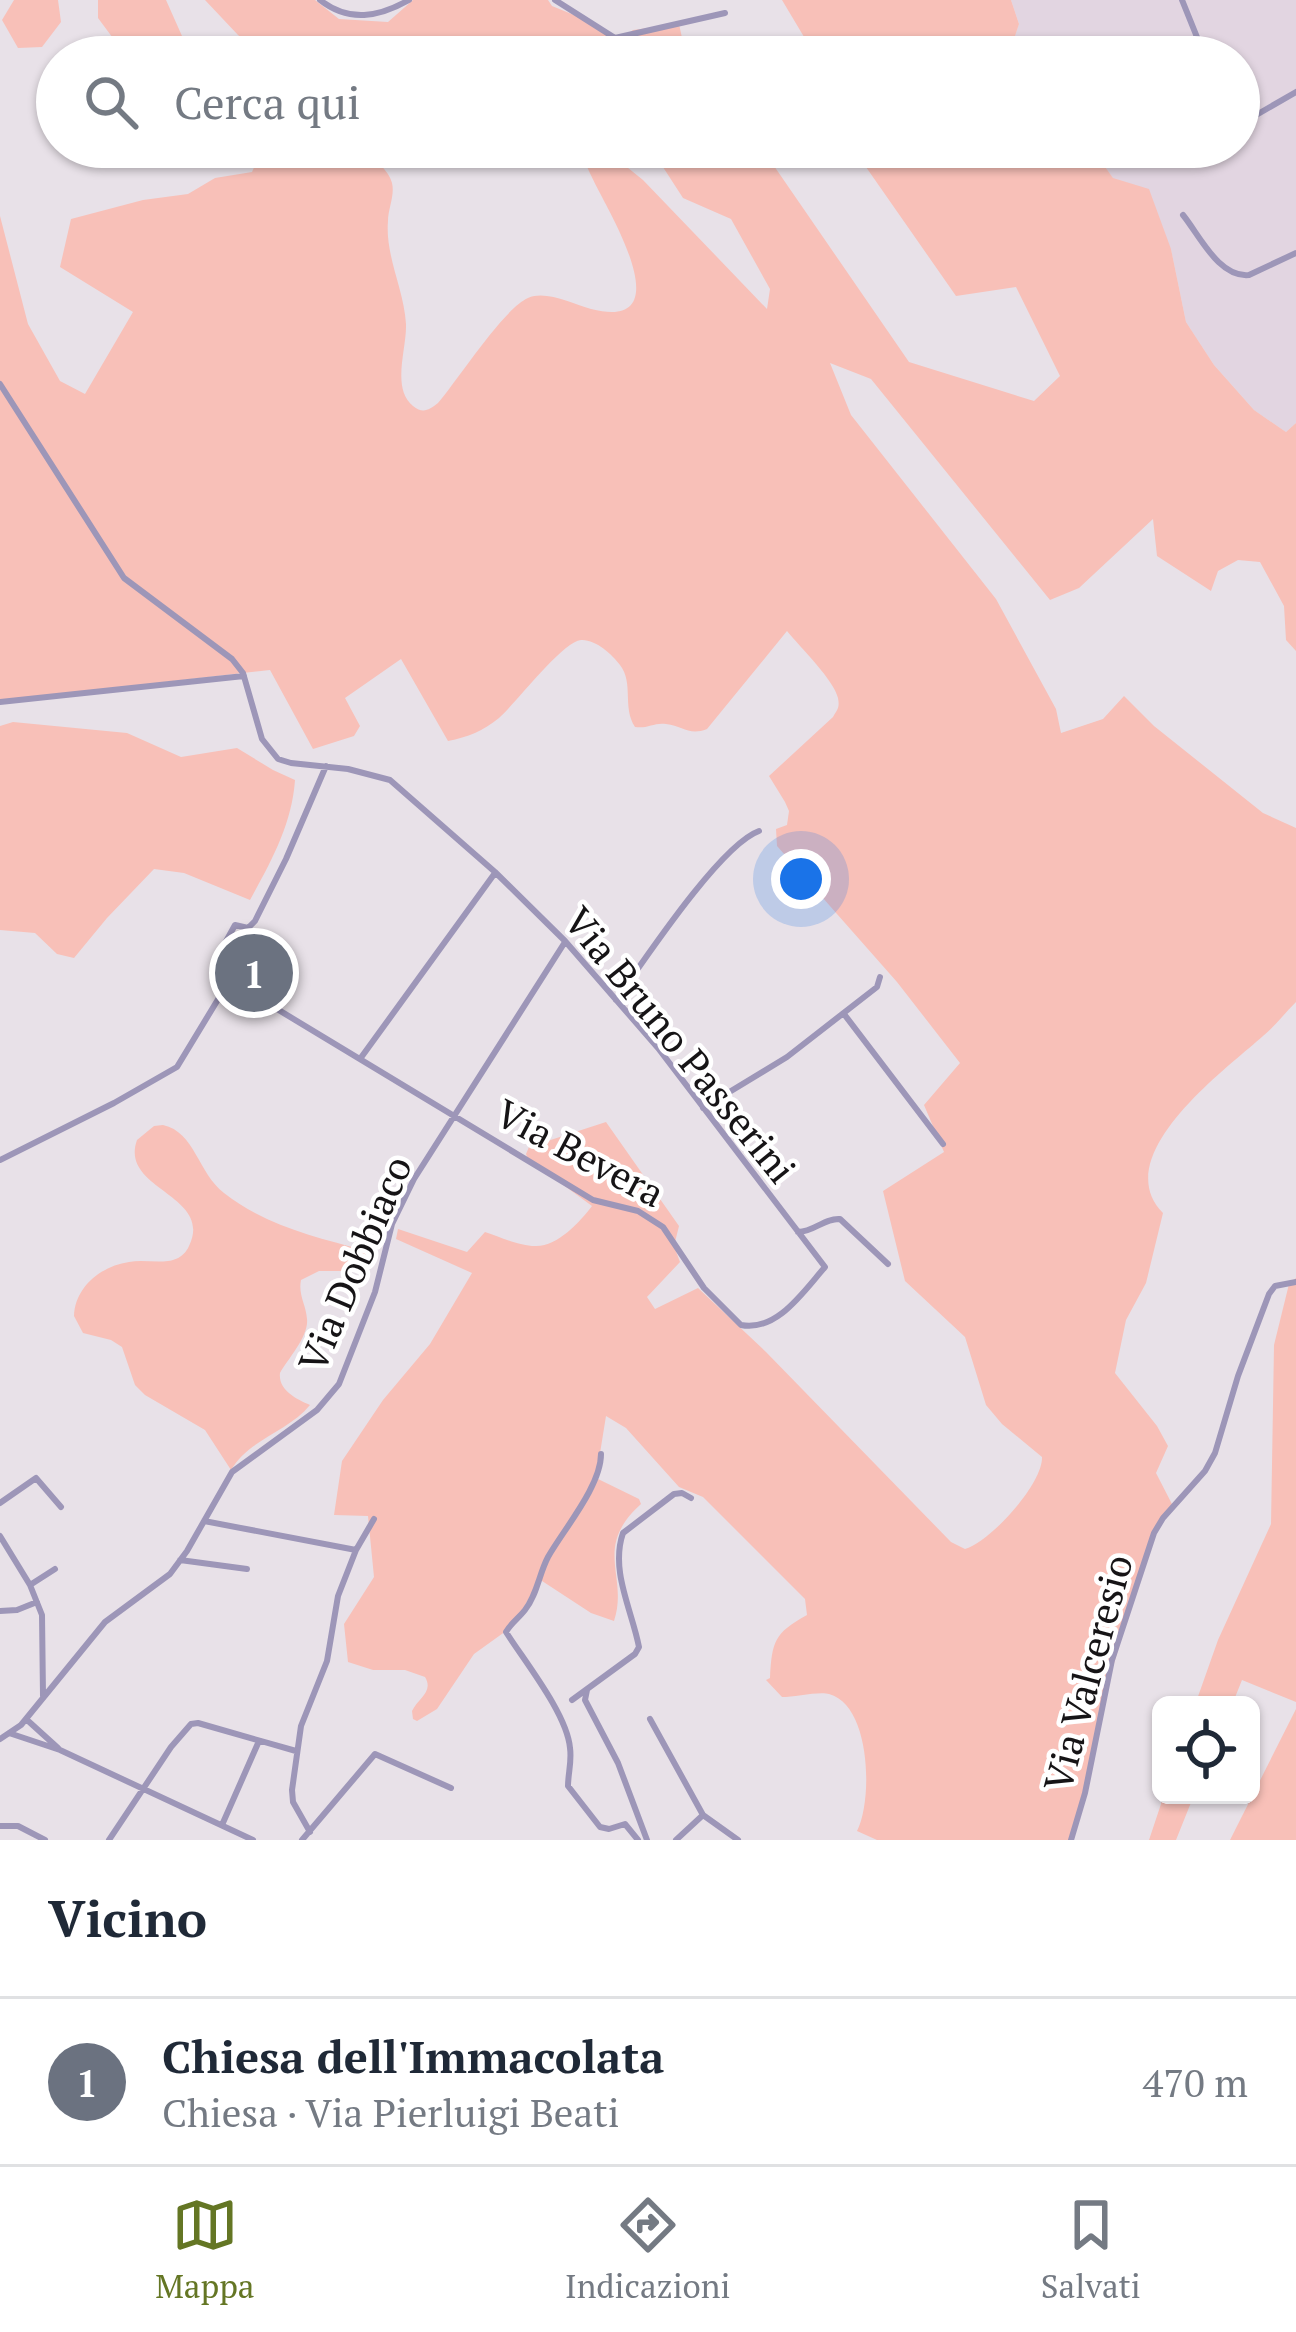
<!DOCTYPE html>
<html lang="it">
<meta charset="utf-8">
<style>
:root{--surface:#fff;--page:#f2f2f3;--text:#1f2937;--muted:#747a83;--line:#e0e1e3;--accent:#647624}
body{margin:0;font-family:"PT Serif",serif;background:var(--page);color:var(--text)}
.controls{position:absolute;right:36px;bottom:36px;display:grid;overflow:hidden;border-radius:18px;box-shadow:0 3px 9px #0004}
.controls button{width:108px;height:108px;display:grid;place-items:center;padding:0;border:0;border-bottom:3px solid var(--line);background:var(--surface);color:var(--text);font:60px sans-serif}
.you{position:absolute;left:801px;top:879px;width:42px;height:42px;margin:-30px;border:9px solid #fff;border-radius:50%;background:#1a73e8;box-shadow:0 0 0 18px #1a73e833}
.badge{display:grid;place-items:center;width:78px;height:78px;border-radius:50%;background:var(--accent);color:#fff;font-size:39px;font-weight:700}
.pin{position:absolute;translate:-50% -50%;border:6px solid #fff;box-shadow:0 3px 12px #0006}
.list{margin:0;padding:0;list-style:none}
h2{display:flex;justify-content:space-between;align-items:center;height:156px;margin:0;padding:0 48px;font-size:51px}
h2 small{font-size:39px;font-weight:400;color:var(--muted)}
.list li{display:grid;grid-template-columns:78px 1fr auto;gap:36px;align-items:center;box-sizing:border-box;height:168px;padding:0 48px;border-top:3px solid var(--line)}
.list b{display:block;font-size:45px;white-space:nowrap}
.list p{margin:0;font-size:39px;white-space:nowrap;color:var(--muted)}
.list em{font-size:39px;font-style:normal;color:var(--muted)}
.icon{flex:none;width:66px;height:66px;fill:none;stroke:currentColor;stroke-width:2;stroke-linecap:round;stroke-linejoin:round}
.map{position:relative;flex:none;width:1296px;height:1840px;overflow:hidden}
.search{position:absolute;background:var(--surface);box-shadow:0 3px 9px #0004;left:36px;right:36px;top:36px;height:132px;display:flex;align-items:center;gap:30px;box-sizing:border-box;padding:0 42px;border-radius:66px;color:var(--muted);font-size:45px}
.sheet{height:324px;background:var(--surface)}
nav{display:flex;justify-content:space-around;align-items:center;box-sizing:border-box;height:168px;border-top:3px solid var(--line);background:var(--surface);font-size:33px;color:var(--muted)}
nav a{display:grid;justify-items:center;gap:6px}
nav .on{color:var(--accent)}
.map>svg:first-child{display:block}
.built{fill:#e2d5e1}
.green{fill:#f8c0b8}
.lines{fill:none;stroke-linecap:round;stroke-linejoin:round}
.street{stroke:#9d96b8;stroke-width:6}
.labels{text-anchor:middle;stroke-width:9;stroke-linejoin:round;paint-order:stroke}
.street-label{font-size:39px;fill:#161416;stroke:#fff}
</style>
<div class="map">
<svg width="1296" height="1840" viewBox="0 0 1296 1840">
<rect width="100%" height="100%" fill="#e8e1e8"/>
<!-- built -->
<path class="built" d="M1011,0H1296V423L1286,432L1254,410L1214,365L1186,322L1171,249L1113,178L1091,147H1239V57H1024L1014,39L1019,24Z"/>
<!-- green -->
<path class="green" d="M14,0H58L61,22L42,47L18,48L2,20Z
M98,0H166L182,36L179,57H127L98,18Z
M205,0H315L339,19L388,22L413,0H548L552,6L601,26L611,36L615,57H267L238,35Z
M782,0H1011L1019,24L1014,39L1024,57H816Z
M679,24L684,47L682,57H619V40L633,30Z
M263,147H362C371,158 389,169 392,183C395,195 388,209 388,221C385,256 404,289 406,324C407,349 391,388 413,406C423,414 429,410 438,403C457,381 504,308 528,298C546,290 573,304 591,309C676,331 618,228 602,197C593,181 586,164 578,147H602L643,180L767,309L770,289L731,219L683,198L650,147H761L909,362L1034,401L1060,376L1016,287L956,296L852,147H1091L1113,178L1149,189L1171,249L1186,322L1214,365L1254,410L1286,432L1296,423V651L1286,640L1284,606L1260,562L1238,560L1218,571L1211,591L1157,556L1153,519L1079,588L1050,600L871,379L830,363L851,415L996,599L1056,709L1061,733L1103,719L1124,696L1154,726L1263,813L1296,828V1002C1285,1013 1275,1026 1263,1036C1225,1070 1107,1156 1163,1213L1146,1283L1126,1320L1115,1373L1157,1426L1168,1446L1156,1473L1173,1506L1154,1532L1108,1683L1072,1840H877L857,1831C873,1800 871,1705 829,1694C820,1691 794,1697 782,1697L766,1680L770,1678C772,1642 774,1633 807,1615L805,1599L703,1497L679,1487L626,1428L606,1416L596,1478L639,1499L641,1504C592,1548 629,1576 614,1621L591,1613L539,1579L523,1609L506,1631L474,1654L437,1709L417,1721L413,1719L412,1711C418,1698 434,1692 425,1677L405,1670H373L348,1662L344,1624L374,1577L368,1516L334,1515L342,1461L383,1400L430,1344L472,1273L396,1239L398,1229L467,1252L485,1232C500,1237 520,1246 535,1246C557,1247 580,1222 592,1206L528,1159L526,1154L529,1147L606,1122L679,1226L674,1246L680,1262L647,1297L655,1309L698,1288L766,1352L951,1542L965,1549C990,1542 1043,1484 1042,1457L1002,1424L986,1405L965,1337L905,1281L883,1191L944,1152L924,1105L960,1063L897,982L777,846L776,829L787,825L789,811L785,802L769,776L833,717C837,710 840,708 838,698C834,680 800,647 787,631L707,729C689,736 683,726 666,724C655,722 647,729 635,727C622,707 634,683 620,665C612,654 595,639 581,640C562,642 516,703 499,718C483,731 468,737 448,741L401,659L345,698L360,726L354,736L313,749L270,670L0,701V216L28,324L60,381L85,394L133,312L60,267L71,219L143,200L188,194L215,178L252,172Z
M13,722L127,733L181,757L237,748L273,770L295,780C292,824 271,862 250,900L184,873L154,869L107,918L74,958L57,954L35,933L0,930V726Z
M163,1125C195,1132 198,1173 224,1193C265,1225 315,1237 364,1250L371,1254L373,1260L368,1269L363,1271H319L301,1280C298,1295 306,1304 307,1319C309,1336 288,1359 280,1373C278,1390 296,1399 310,1405C288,1432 249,1439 231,1470L205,1430L145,1395L135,1385L122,1347L111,1340L83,1333L74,1316C75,1287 101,1266 129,1262C150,1258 178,1270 189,1246C214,1194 119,1190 137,1140L154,1126Z
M1296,1278V1702L1242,1680L1232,1705H1195L1218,1640L1271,1524L1274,1345L1289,1284Z
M1296,1709V1840H1230Z
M1164,1795H1194L1176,1840H1149Z"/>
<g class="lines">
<!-- street -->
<path class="street" d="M320,0C349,23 379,17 409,0
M555,0L615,38L620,49L617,57
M1182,0L1205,57
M615,38L725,13
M1239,117L1251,118L1296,92
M1183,215C1200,236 1219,278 1249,275L1296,253
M0,384L124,578L232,659L243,673L262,739L278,759L291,763L348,769L390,780L495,872L565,941L658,1048L825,1267C803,1292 777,1332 741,1325L704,1288L663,1227L638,1211L593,1200L229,980
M0,702L244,676
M616,1000C643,962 720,845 759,831
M844,1014L943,1144
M360,1059L495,873
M703,1108L787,1057L877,987L880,977
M0,1160L114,1103L177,1067L234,973L237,958L226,950L224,945L235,925L248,928L255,921L286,859L326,766
M798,1232C814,1232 824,1218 840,1219L888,1264
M601,1454C601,1486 564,1529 548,1557C539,1574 537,1595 525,1610C518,1619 511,1623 506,1632C525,1662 567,1714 570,1748C572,1761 568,1774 568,1786L600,1827L609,1829L625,1824L638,1840
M0,1503L36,1478L61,1507
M204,1521L356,1550
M0,1536L30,1585L42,1615L43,1696
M180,1560L247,1569
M30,1585L55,1569
M0,1611L17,1610L37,1602
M587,1690L585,1700L618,1763L647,1840
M572,1700L635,1654L639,1647C632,1610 610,1571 623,1533L674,1494L682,1493L691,1498
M26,1719L58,1748
M650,1719L703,1815L676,1840
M9,1733L60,1750L253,1840
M0,1739L21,1725L105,1622L170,1574L187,1551L232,1472L317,1410L339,1384L375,1292L392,1224L414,1179L565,942
M703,1815L738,1840
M222,1825L259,1741
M0,1826H18L45,1840
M310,1832L293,1802L292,1790L301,1726L327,1661L338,1596L356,1550L374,1519
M109,1840L171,1747L191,1724L198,1723L296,1751
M302,1840L375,1754L451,1788
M1071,1840L1085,1793L1112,1660L1154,1533L1163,1518L1205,1471L1215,1453L1238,1376L1269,1294L1275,1286L1296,1282"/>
</g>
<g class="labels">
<!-- street labels -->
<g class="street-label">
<text transform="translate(680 1045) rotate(51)" y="14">Via Bruno Passerini</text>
<text transform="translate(580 1153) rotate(28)" y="14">Via Bevera</text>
<text transform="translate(355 1264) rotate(-67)" y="14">Via Dobbiaco</text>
<text transform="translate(1088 1673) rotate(-75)" y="14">Via Valceresio</text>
</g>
</g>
</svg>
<div class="controls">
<button><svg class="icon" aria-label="locate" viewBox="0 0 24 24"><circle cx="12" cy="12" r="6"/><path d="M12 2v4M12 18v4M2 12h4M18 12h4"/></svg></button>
</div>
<div class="you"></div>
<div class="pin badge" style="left:254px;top:973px;background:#6b7280">1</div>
<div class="search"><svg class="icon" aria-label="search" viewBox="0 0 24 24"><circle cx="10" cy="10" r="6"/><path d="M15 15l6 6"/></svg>Cerca qui</div>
</div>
<section class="sheet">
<h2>Vicino<small></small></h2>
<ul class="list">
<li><span class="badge" style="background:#6b7280">1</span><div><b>Chiesa dell'Immacolata</b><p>Chiesa · Via Pierluigi Beati</p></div><em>470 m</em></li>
</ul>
</section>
<nav>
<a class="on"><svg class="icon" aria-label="map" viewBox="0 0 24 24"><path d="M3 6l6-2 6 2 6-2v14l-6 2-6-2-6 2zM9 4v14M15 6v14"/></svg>Mappa</a>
<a><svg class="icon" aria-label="directions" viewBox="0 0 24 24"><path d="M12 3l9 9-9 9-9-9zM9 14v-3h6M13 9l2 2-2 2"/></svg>Indicazioni</a>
<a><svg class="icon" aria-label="saved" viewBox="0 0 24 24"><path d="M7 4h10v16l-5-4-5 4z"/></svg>Salvati</a>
</nav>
